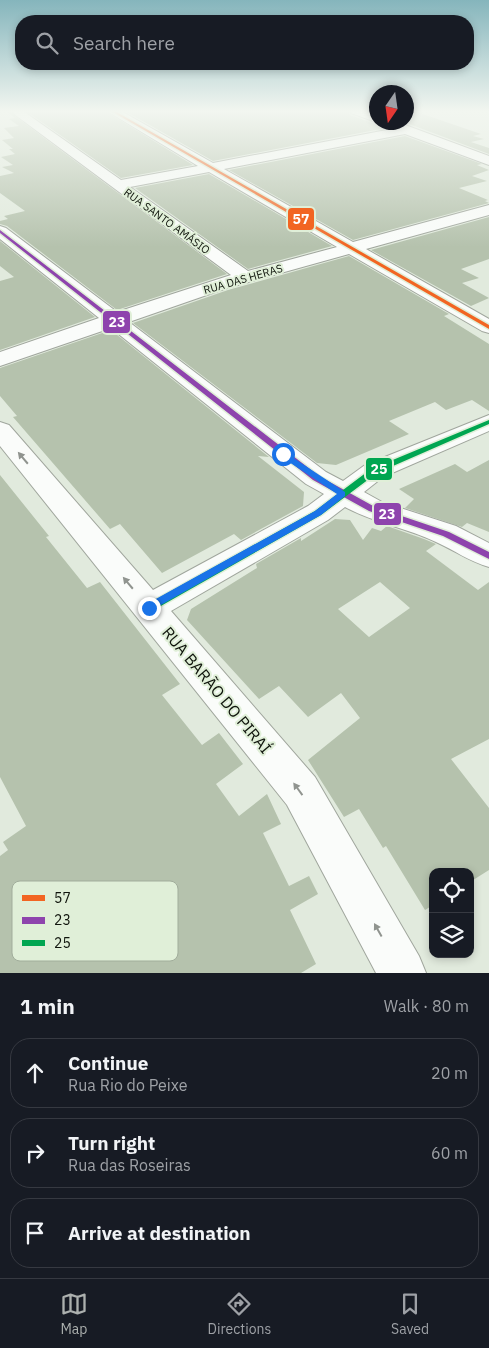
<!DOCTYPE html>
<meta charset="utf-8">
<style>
:root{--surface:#171b24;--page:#20242c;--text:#f1f3f6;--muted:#9ea1a6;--line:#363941;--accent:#acb0ae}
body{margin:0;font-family:"IBM Plex Sans",sans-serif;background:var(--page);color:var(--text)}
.controls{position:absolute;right:15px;bottom:15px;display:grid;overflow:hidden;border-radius:10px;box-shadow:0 2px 8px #0003}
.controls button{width:45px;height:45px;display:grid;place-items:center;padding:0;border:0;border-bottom:1px solid var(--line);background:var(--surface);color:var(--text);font:25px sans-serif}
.compass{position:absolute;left:369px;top:85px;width:45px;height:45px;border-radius:50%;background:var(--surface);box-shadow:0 2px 8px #0003;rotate:193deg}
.stop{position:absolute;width:15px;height:15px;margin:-11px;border:4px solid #1a73e8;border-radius:50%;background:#fff}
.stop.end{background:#1a73e8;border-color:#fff;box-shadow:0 1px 5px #0008}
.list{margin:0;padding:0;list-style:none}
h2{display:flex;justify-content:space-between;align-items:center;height:65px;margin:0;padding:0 20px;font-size:21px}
h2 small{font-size:16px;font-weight:400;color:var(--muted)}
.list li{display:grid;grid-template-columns:32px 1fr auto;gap:15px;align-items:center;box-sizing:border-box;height:70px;margin:0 10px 10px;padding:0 10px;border:1px solid var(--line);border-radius:20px}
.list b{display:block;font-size:19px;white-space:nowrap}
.list p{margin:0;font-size:16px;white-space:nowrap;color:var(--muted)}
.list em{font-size:16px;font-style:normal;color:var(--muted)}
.icon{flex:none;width:28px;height:28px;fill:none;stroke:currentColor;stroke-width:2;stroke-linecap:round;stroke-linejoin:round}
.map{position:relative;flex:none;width:489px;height:973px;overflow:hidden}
.search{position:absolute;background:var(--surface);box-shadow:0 2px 8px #0003;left:15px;right:15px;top:15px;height:55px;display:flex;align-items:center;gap:12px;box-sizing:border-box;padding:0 18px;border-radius:20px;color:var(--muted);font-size:19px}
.sheet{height:305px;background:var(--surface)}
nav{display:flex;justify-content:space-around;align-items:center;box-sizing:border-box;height:70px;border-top:1px solid var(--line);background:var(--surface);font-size:14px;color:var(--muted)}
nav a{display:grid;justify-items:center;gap:2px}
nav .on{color:var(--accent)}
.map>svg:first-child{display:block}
.building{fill:#b5c2ad;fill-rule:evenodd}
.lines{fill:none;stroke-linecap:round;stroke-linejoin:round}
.minor-casing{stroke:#a0a69d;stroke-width:2}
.minor{fill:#fafcfa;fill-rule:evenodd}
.bus-1-casing{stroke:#e0efd8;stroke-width:3}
.bus-2-casing{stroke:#e0efd8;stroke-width:3}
.bus-3-casing{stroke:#e0efd8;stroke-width:3}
.bus-1{fill:#f26522;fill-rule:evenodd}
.bus-2{fill:#8e44ad;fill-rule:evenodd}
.bus-3{fill:#00a651;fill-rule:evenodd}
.oneway{fill:#90948f}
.route{fill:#1a73e8}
.labels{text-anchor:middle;stroke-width:4;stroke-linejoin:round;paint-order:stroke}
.far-street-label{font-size:11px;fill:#0f140c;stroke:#e0efd8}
.near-street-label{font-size:16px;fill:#0f140c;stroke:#e0efd8}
.key{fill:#e0efd8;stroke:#a1ad9b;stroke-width:1}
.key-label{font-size:14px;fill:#0f140c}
.line-badge{stroke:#e0efd8;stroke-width:2}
.badge-label{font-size:14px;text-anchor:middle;font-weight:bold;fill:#fff}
</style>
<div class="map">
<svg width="489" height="973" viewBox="0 0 489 973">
<rect width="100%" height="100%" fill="#e1eadd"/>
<!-- building -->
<path class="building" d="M6,111H8L227,274L117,310L7,226L0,224V221L8,219L4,216L25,211L0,193V176L14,173L2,167L13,165L1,157L15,154L9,149H13L2,140L14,138L4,128L19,126L9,119L15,118Z
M26,111H105L193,165L121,178Z
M125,111H347L350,115L375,124L380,122L386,128L213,161Z
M406,111H414L481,134L473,136L484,139L471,142L489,148V154L404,122H406Z
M405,136L482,164L477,165L489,170L472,176L487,181L459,188L488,200L485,201L489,203L353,240L229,170Z
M209,174L332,246L248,269L135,188Z
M489,217V259L461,269L479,278L462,283L489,298L471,306L371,250Z
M0,241L95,317L0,350V281L14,277L0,266Z
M349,256L449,314L444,316L489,344V411L472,400L446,410L435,402L389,421L409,434L336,465L317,463L133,323L228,290Z
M111,330L269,457L258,456L304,492L303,506L241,540L234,534L162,573L120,524L110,529L13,417L17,416L0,396V368Z
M489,460V532L467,523L462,527L405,508L414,499L399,489L455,464L467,472Z
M0,475L49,536L46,537L87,588L100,582L180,684L162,695L202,745L219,733L243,764L216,784L239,816L267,794L281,824L263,833L289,886L309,876L318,894L290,910L316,964L301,973H0V856L8,850L3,842L26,826L0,777Z
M335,519L350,520L363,540L372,528L381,531L387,526L424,539L436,544L426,551L478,590L489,582V739L451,759L489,808V870L470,882V872H433V905L425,910L386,846L383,848L359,809L344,817L308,760L360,718L341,693L308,717L279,686L259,699L187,620L191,609L257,568L256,564L301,538V541ZM380,582L410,608L369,637L338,609Z"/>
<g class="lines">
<defs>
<path id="minor" d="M10,111H23L121,180L198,166L107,111H121L213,163L392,129L384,125L382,122H397L489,156V165L405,134L224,169L353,242L489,205V215L366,249L489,319V333L482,331L349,254L227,288L129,322L326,472L343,481L365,465L489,415V431L383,477L364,492L382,502L456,526L489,543V567C470,562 454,550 436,542C407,528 374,523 345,507L328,520L171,611L315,777L419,956L426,973H376L287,805L0,446V422L9,425L153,590L308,506L324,494L306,484L111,328L0,366V352L99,318L0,239V226L6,228L117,312L231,275ZM209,172L337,247L248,271L130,187Z
M349,111H365L376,115V122L351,113Z"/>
</defs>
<!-- minor casing -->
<use href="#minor" class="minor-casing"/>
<!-- minor -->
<use href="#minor" class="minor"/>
<defs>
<path id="bus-1" d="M111,111H115L489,325V329Z"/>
<path id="bus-2" d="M0,230L319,476L375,507L449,532L489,552V559L443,536L369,511L313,480L0,233Z"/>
<path id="bus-3" d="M489,420V424L377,473L321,515L152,611L149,612L146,611L145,608L146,605L315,511L371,469Z"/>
</defs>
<!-- bus-1 casing -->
<use href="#bus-1" class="bus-1-casing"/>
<!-- bus-2 casing -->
<use href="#bus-2" class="bus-2-casing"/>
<!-- bus-3 casing -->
<use href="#bus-3" class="bus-3-casing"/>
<!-- bus-1 -->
<use href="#bus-1" class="bus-1"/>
<!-- bus-2 -->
<use href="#bus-2" class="bus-2"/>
<!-- bus-3 -->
<use href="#bus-3" class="bus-3"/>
</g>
<!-- one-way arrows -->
<defs><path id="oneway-solid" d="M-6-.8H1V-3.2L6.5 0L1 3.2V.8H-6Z" transform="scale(1.25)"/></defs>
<g class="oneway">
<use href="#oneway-solid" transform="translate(23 458) rotate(-130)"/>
<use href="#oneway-solid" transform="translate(128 583) rotate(-130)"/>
<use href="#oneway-solid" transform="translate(298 789) rotate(-126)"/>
<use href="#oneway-solid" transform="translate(378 930) rotate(-119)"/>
</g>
<!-- sky -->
<linearGradient id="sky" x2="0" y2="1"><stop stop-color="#85b5bc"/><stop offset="0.45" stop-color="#f2f6f0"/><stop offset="1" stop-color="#f2f6f0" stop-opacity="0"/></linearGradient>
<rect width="489" height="247" fill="url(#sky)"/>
<!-- route -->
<path class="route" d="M280,453H286L345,492V496L321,515L152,610H145V605L315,511L337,494L280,456Z"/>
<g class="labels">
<!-- far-street labels -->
<g class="far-street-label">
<text transform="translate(167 221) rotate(36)" y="4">RUA SANTO AMÁSIO</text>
<text transform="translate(243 279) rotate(-16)" y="4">RUA DAS HERAS</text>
</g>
<!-- near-street labels -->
<g class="near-street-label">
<text transform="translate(217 690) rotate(50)" y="6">RUA BARÃO DO PIRAÍ</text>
</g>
</g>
<!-- legend -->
<rect x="12" y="881" width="166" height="80" rx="8" class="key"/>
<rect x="22" y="895" width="23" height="6" fill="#f26522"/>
<rect x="22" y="917" width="23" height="7" fill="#8e44ad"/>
<rect x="22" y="940" width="23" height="6" fill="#00a651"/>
<g class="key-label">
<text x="54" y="903">57</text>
<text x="54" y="925">23</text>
<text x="54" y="948">25</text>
</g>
<g class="line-badge">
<rect x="287" y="207" width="28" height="24" rx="5" fill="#f26522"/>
<rect x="102" y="310" width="29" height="24" rx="5" fill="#8e44ad"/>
<rect x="365" y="457" width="28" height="24" rx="5" fill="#00a651"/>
<rect x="373" y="502" width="29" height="24" rx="5" fill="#8e44ad"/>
</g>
<g class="badge-label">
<text x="301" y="224">57</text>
<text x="117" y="327">23</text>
<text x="379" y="474">25</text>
<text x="387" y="519">23</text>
</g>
</svg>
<div class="controls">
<button><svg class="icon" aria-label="locate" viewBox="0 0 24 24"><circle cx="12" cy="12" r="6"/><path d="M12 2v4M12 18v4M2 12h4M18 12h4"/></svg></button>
<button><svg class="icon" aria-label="layers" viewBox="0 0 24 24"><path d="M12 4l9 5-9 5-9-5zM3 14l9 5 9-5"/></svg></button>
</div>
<svg class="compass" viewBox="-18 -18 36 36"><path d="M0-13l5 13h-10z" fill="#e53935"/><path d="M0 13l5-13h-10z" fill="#9ea1a6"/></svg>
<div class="stop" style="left:283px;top:454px"></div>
<div class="stop end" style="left:149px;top:608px"></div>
<div class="search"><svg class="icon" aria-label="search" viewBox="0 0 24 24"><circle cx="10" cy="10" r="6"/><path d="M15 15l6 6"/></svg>Search here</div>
</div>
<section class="sheet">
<h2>1 min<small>Walk · 80 m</small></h2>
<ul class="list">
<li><svg class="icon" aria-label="ahead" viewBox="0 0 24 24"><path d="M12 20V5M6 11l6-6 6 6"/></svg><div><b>Continue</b><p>Rua Rio do Peixe</p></div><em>20 m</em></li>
<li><svg class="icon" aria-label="right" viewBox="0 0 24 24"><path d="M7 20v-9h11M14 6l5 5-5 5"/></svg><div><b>Turn right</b><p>Rua das Roseiras</p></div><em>60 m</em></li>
<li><svg class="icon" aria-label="arrive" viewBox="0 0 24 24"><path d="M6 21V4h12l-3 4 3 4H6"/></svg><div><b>Arrive at destination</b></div></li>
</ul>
</section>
<nav>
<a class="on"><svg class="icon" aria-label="map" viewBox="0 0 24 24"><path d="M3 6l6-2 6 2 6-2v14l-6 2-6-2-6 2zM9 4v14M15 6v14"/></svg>Map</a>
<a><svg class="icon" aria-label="directions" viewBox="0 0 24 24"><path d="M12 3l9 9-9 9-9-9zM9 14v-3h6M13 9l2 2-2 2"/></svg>Directions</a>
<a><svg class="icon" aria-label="saved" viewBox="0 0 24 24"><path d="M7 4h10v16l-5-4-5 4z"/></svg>Saved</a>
</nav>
